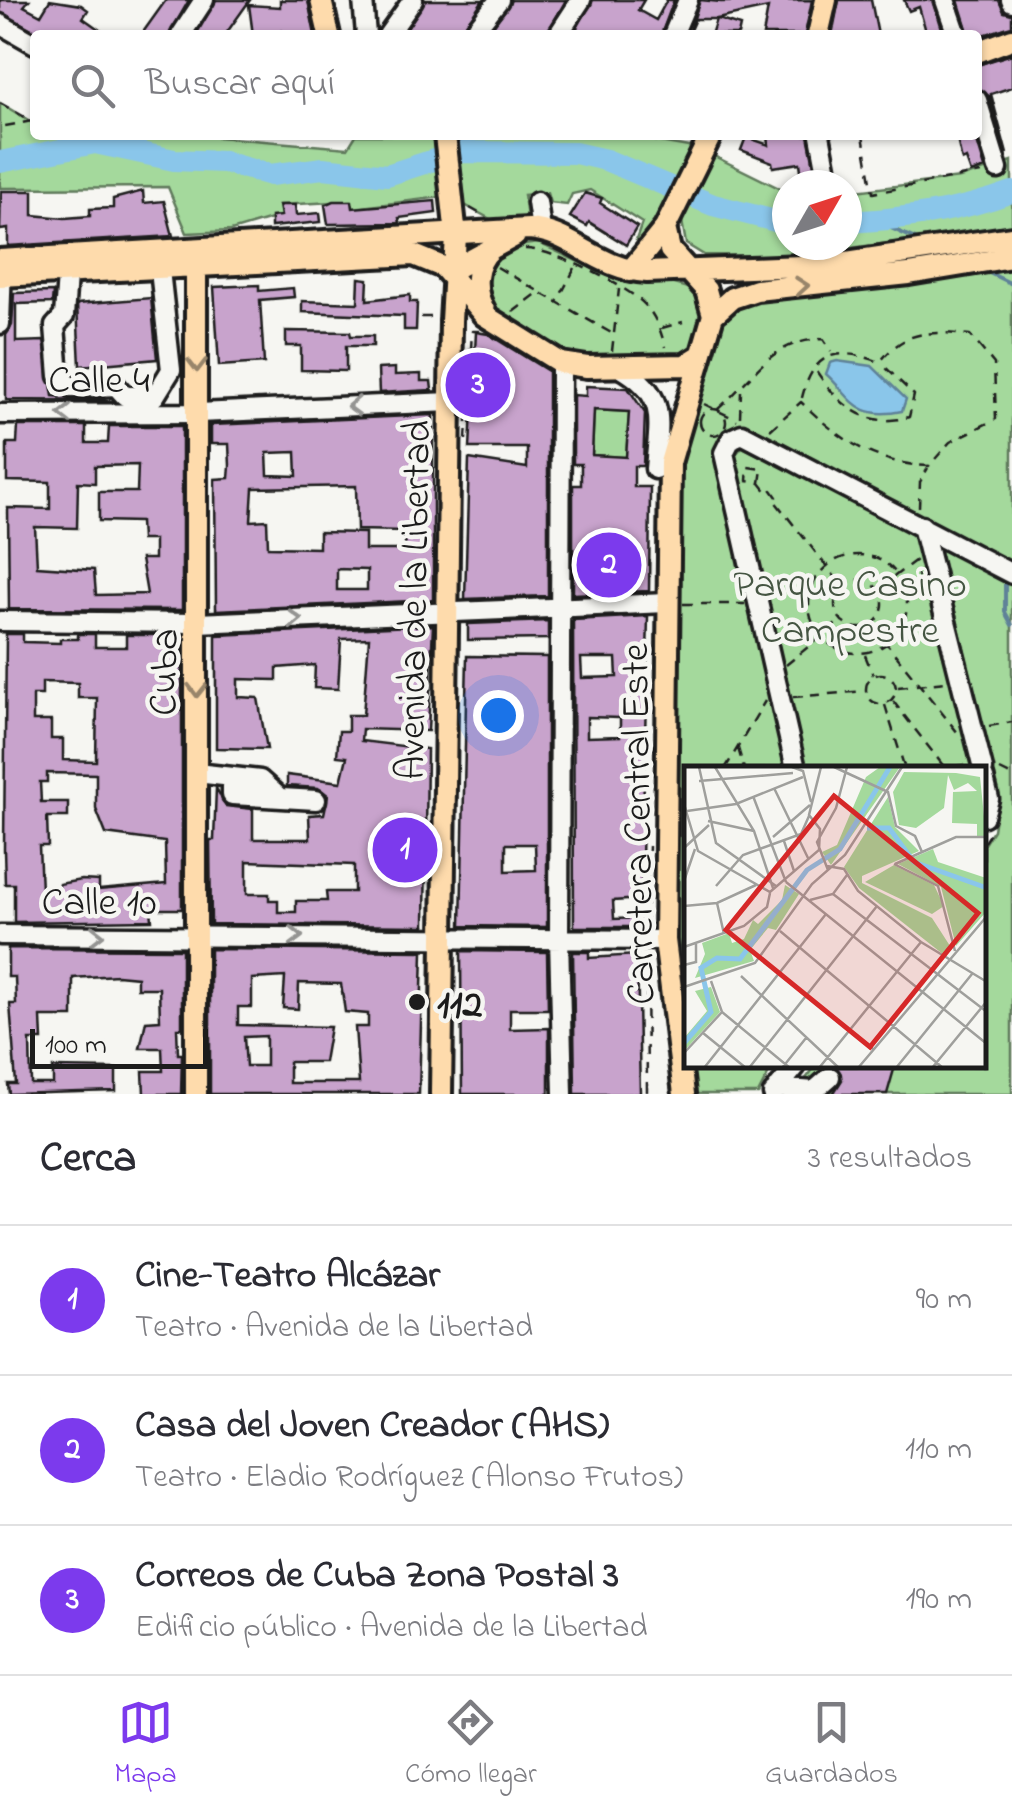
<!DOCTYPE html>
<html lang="es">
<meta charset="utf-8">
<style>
:root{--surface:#fff;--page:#f2f2f3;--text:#2b2b33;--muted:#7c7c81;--line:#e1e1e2;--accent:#7c3aed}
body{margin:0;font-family:"Indie Flower",sans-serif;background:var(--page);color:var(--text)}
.compass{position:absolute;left:772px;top:170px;width:90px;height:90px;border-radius:50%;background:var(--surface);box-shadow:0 2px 8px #0004;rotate:51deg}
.scale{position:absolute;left:30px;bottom:25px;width:178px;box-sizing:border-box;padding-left:10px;border:5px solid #1c1c1c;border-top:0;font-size:28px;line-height:35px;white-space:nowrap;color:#1c1c1c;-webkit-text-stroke:8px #f6f6f2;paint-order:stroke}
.you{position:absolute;left:498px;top:715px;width:35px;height:35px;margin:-25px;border:8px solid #fff;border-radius:50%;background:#1a73e8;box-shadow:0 0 0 15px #1a73e833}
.badge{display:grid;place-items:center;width:65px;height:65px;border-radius:50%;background:var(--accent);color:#fff;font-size:32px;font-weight:700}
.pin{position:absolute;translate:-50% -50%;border:5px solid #fff;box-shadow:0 2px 10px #0006}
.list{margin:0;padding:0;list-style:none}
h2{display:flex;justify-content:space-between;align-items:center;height:130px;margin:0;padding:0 40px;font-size:42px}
h2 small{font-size:32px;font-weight:400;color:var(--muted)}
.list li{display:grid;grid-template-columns:65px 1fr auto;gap:30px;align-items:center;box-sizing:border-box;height:150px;padding:0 40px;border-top:2px solid var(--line)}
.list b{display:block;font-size:38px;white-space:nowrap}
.list p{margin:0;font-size:32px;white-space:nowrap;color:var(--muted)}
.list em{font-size:32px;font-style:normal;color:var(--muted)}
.icon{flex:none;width:55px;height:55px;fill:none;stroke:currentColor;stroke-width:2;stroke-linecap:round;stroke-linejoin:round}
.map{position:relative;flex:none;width:1012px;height:1094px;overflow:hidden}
.search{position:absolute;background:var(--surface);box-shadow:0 2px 8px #0004;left:30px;right:30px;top:30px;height:110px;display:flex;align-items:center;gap:25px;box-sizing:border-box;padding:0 35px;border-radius:10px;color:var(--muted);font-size:38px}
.sheet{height:580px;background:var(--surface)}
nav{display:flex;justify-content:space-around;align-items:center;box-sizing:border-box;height:140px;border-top:2px solid var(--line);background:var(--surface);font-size:28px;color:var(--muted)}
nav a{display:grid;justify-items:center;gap:5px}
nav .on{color:var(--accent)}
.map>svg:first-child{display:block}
.green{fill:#a4d99c;stroke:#607a5c;stroke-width:2.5}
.water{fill:#8ac6ea;stroke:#5e8298;stroke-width:2.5}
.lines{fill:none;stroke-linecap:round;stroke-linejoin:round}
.stream{stroke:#5e8298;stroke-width:4}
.river{stroke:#8ac6ea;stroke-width:22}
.building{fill:#c8a3cc;stroke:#1c1c1c;stroke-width:2.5;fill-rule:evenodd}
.minor-casing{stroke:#1c1c1c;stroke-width:25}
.major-casing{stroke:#1c1c1c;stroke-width:28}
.path{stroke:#1c1c1c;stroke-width:2.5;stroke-dasharray:10 8;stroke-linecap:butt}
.minor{stroke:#f6f6f2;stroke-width:18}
.major{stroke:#fedbac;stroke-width:20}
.oneway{stroke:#98856b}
.oneway2{stroke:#949492}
.poi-dot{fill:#1c1c1c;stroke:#f6f6f2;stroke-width:4}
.labels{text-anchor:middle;stroke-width:9;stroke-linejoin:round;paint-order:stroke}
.street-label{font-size:40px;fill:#1c1c1c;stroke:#f6f6f2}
.park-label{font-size:40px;fill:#455542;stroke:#f6f6f2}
.poi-label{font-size:40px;font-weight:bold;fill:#1c1c1c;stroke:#f6f6f2;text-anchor:start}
.inset-river{fill:none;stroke:#8ac6ea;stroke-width:5}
.inset-road{fill:none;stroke:#9f9f9c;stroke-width:2.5}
.view{fill:#d62828;fill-opacity:0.15;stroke:#d62828;stroke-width:5}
.inset-edge{fill:none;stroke:#1c1c1c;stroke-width:5}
</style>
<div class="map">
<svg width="1012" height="1094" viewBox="0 0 1012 1094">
<rect width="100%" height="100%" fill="#f6f6f2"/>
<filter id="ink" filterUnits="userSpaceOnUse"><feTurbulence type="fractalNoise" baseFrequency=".01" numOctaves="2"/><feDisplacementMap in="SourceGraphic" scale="20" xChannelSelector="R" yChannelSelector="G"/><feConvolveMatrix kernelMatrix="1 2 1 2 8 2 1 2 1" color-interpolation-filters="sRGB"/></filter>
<g filter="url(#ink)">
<!-- green -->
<path class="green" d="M0,103L30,121L35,119V135H194L348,148L356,135H432L442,197L353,208L351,201L280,205L281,216L231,231L187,233L168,187L0,188Z
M455,135H621L694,148L645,245L636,240L642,223L590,190L572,194L567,205L550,203L547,193L524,195L527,218L494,221L463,204Z
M712,155L787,192V245H847V192L960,178L1012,161V227L789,256L704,255L686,244L682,221Z
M539,243L619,281L667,282L691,289L703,313C700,325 698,341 688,349C672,363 585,360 565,353C538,343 499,318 484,294L489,262L508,247Z
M1012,269V564L746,424L742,434L716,450L789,769H687V1046L675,942L674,866L675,625L682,455L723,318L729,310L758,298L853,291Z
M594,410L629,412L626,457L592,455Z
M742,447L918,533L974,769H805L731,460Z
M939,546L1012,585V1094H794L815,1067L984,1066V844L993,830L999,791Z
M690,1067H772L758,1094H697Z"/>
<!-- water -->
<path class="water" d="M837,361L872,366L906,399L902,411C855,421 852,397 826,374L830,363Z"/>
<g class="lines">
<!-- stream -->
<path class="stream" d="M875,221L922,242
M985,271L1012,284
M1005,577V612L1012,625"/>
<!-- river -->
<path class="river" d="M0,162L95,143L174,160L224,162L270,175L323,168L387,175L459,152L575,153L606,160L713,205L787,224
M847,222C904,219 958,212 1012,192"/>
</g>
<!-- building -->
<path class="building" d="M0,0H29L24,6L41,15L50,0L81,5L88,10L83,18L107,35H43L0,12Z
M166,0H189L169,35H141Z
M216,0H250L225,35H196Z
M280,0H308L315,35H283L282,31L253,35L249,5L280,7Z
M425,0H483L459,35H403Z
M511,0H566L546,35H487Z
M593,0H644L638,10L656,20L667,0H674L661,35H573Z
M700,0L721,2L812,0L805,35H763L768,8L717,19L740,26L738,35H711L716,19H695L690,30Z
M839,0H871L878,35H832Z
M904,0H933L944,35H927L919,7L909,11Z
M958,0H999L1004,12L1012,14V26L977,37L969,35Z
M1012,54V87L991,94L1007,154L989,96L977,88V65Z
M768,135H808L818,185H803L800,163L773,167L772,162L741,150L746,137L769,145Z
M956,135H975L985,168L971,173L966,159L962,161Z
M1,191H33V215L65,218L90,216V209L113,208V199L143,191L144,203L164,201L173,236L8,246V229L0,230Z
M585,193L602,198L600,203L637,227L626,245L589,222L587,226L570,217Z
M334,201H352L353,208L435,201L436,213L399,218L400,223L328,224L325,205Z
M279,205H295L296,215L320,213L321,222L271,227V217L281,216Z
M359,278L368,279L367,300L410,295V302H417L416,330H404V316L302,312V301L358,303Z
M259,285V291L293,288L294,297L260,300L264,363L219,366L214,287Z
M53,292L52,303L16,304V342L44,341L53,396L113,401L6,400V335L12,325L14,293Z
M151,298L157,359L80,366L77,304Z
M286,331L350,332L351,336H373V346H346V371L301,370V346H286Z
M476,332L488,334L548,371V596L465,599L469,459L527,468V448H470Z
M395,368V375L421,374V381H431L432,390L379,393L378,369Z
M586,386L628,388L645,413L643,466H634V487H650L649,591L573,594V485H581V464H573V395L586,396ZM594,410L629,412L626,457L592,455Z
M433,415V600L216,610L215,479L229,478L230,466L229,444H211V425ZM296,452L297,476L268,475L267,453ZM356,486L357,530L405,531V550H365V533L319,532V548L268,547L267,520L251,521L253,488ZM337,569L367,570V590H337Z
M18,426H86V443H108L109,426H182V610L9,609L8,508L50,509V482L7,481V443H17ZM138,465L137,492H99V521L140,522L141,540H154V559H141L147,594L96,595L94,570L37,566L35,527L77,528L78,482L95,483V466Z
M648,616L641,899L613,901L614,919L641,918V927H574L573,620ZM581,658H616L617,677L582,678ZM587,717L620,718V736L587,737Z
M548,621V639L468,640V624Z
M433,625L428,731L362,729L361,741L427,749L425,926L211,924L210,840H214L216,788L226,806L253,809V839H310L309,815L324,814L328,795L318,788L287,786V775L341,782L347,757L337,756L339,731H348V715H363L369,638L341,639L338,689L314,688L315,665L277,668V680L238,679V697L258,698L267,749L216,748V635ZM247,861L354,865V892H326L327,901H296V912H278V900H269V894H247Z
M6,634H23V642L60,643V639H78V634H95V647H126V635H182V909H151L152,920L14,922V884H5L4,849ZM42,682L78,683V698H97L96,761L63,760V739H51V721H33V695H42ZM47,773L96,774V809L106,834L165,842L166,884L99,890V881L81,880L59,884V891H41L39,846H48L47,817H68V802H41L40,782H47Z
M467,656L547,657V927L461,926ZM506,844H535L536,870L506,871Z
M8,948L182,949V1028H177L178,1054H182L181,1094H144L143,1071H163L162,1048H140L146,1021L160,1020L159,988H137V977L117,975L73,978V1017H41L42,1040H30L31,1084H53V1068L116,1069V1091L9,1094L8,1084H16L10,1004H16L15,977H8Z
M210,949L423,951L419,1094H210ZM285,977L283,1008L298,1009L299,983L341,984L345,1012L368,1014V1027H355L359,1083H289V1062H324L330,1027L238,1025V1007H252V979ZM266,1036V1066H246L244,1037Z
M461,951L547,952L548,1009H510V1029L549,1028V1094H462Z
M573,952H589V958L637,955L640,1094H575Z
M836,1066H895L887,1094H833L842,1080Z"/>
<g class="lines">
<defs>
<path id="minor" d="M363,0L366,35
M945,0L957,35
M1011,0L1012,2
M0,24L35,44
M181,35L204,0
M388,35L413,0
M471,35L499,0
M558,35L581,0
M673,35L688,0
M977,100L998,169
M820,135L828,178
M537,202L541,230
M67,276L64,316L55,326L59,376L72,388L116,386L125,396H155L171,370L160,270
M0,324L2,265
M561,363L559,938L563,1094
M621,368C668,395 659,420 655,469
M0,414L198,413L451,402
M922,526L983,769
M0,621L197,623L667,603
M796,769L724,453L731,439L742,434L1012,574
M196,773L260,780L280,798
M232,777V795L316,800
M984,778L989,799L984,816
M0,935L665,940
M777,1088L814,1091L830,1077
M773,1094L796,1066"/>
<path id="major" d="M321,0L329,35
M818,35L826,0
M977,52L1012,39
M665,228L670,250L706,290L713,315L670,463L665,940L684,1094
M196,251V1094
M0,260L529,229C573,232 596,269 647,272L827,265L1012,237
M456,268L515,236
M630,271L665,228L711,135
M0,276L414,255L443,267L484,315L561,363L587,367L685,365L701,355
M485,312C473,291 473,265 492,248
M713,315L732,298L756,290L909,274L1012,257
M441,1094L451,321L456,236L445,135"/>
</defs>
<!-- minor casing -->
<use href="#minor" class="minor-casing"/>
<!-- major casing -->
<use href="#major" class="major-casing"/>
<!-- path -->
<path class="path" d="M0,103L32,121L0,127
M863,135L873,193L981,173
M470,208L484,216
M525,249C550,248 628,286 645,305C656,317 661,331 665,347
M497,267L538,291
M575,268L557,302L613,334
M513,312L539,292L556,301
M421,317H434
M662,328L683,322
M612,351L619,289
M817,372C840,406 866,429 909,417L914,395L881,363
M704,404L737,420
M700 422a13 13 0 1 1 26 0a13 13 0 1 1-26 0Z
M718,409C756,376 769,341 823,339L831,351
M740,417L741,391
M770,430L801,402C840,439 873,464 929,466L950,442L996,419L994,364L970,335C930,332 907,328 880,362C835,346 812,352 801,402
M466,440L472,331H479
M760,483L762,469L748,467L747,481L760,483L768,493L772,490L777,497L774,500L843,587
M919,507L920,482L928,468
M809 604a49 49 0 1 1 98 0a49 49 0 1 1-98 0Z
M835 604a24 24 0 1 1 48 0a24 24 0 1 1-48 0Z
M879,588L916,560
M683,604H745
M872,625L958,733
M865,655L873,675
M786,665L841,620
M866 689a15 15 0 1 1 30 0a15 15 0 1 1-30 0Z
M898,687L945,682
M793,697L865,691
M893,701L945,768
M885,705L905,769
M989,726L1012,722
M738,748L744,769
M725,769L765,701
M940,769L964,765
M1000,770L1012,776
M984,842L992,830
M646,923L649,846
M646,956L647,1094"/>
<!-- minor -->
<use href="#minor" class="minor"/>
<!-- major -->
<use href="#major" class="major"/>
</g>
<!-- one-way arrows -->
<defs><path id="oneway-chevron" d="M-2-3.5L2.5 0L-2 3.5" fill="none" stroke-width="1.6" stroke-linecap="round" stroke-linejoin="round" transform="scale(2.5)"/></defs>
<g class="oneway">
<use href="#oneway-chevron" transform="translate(802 286) rotate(-5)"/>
<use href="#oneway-chevron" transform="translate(197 365) rotate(90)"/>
<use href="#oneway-chevron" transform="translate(197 690) rotate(91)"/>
</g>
<g class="oneway2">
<use href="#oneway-chevron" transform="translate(354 406) rotate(178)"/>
<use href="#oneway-chevron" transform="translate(65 414) rotate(180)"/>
<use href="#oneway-chevron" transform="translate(295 619) rotate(-2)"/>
<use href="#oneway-chevron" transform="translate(97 935)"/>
<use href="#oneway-chevron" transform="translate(296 936) rotate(1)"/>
</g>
</g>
<!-- markers -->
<circle class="poi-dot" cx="417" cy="1002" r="10"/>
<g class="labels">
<!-- street labels -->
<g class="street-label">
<text x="99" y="392">Calle 4</text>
<text transform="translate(412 600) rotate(-89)" y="14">Avenida de la Libertad</text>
<text transform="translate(162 672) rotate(-89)" y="14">Cuba</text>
<text transform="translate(636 824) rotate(-91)" y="14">Carretera Central Este</text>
<text x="99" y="914">Calle 10</text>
</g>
<!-- park labels -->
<g class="park-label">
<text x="850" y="596">Parque Casino<tspan x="850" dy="46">Campestre</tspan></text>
</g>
<!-- poi labels -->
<g class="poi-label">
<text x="437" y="1016">112</text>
</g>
</g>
<!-- overview -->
<g transform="translate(684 766)">
<rect width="302" height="302" fill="#f6f6f2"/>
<path d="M196,1H216L147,99L138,86L153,79L182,11ZM220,6L272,7L296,11L302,70H293V58L268,57L269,26L293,25L284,17L270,24L264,9L260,42L232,62L215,59L209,26ZM204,31L211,61L235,85L178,110V117L248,152L268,183L260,189L175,122L160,101ZM249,83L254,96L302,112V146L272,180L257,121L214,98ZM210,99L250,119L260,140L248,148L181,116ZM101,119L115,128L92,164L84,162L66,184L70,195L11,212L21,188L18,177L45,167L48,177L60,173L69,154L74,158L98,134ZM27,221L36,246L0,285V272L23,245L11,225Z" fill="#a4d99c"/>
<path class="inset-river" d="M183,62H205L230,96L303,122M0,277L27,246L17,202L33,192L56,193L123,104L156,83L206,1"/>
<path class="inset-road" d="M15,1L32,77L92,120M31,1L70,65L89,122M108,1L119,5L127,36M150,1L204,26L212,60L231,70L238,86M15,15L109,7M90,22L124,92M69,30L102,116M0,38L14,85L86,126L135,84L136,63L125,49L137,1M3,45L52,38L119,11M24,55L70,65M89,71L126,39M100,75L110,105M0,82L25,59M210,98L254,120L271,185M211,98L272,71H303M143,100L160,103L174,125L237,176L303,216M144,104L133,76L152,42L163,1M0,115L11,83M102,116L303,278M32,120L59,89L117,68L125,50M149,128L303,246M126,134L149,128L163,109M33,137L40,168M0,140L33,137L72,119M96,165L259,302M0,181L60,160L83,141L86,127M76,191L189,283M0,199L12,196V178M57,210L155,302M27,215L38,246L106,302M0,221L71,197L128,118L161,89L218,1M19,267L62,302M0,287L38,246M20,302L142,148M65,302L193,140M98,302L122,272M135,302L237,176M174,302L303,150M212,302L288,208M248,302L303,235"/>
<path class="view" d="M150,30L294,147L186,281L42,164Z"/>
<rect width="302" height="302" class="inset-edge"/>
</g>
</svg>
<svg class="compass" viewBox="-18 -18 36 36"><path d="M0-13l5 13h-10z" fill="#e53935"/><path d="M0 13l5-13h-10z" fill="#7c7c81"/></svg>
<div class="scale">100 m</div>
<div class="you"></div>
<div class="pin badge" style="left:405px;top:850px">1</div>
<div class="pin badge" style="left:609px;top:565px">2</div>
<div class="pin badge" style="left:478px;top:385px">3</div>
<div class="search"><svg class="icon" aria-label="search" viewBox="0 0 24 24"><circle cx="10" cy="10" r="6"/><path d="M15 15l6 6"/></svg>Buscar aquí</div>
</div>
<section class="sheet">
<h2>Cerca<small>3 resultados</small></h2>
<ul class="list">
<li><span class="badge">1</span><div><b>Cine-Teatro Alcázar</b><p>Teatro · Avenida de la Libertad</p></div><em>90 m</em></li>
<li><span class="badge">2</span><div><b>Casa del Joven Creador (AHS)</b><p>Teatro · Eladio Rodríguez (Alonso Frutos)</p></div><em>110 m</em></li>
<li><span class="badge">3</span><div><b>Correos de Cuba Zona Postal 3</b><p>Edificio público · Avenida de la Libertad</p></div><em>190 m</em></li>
</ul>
</section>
<nav>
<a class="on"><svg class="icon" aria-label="map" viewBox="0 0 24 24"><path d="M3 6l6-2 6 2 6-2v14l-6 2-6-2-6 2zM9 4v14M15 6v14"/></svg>Mapa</a>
<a><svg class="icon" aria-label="directions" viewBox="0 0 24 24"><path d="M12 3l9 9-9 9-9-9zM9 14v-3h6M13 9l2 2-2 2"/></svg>Cómo llegar</a>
<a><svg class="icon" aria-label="saved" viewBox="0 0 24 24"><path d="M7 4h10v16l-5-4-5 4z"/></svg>Guardados</a>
</nav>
